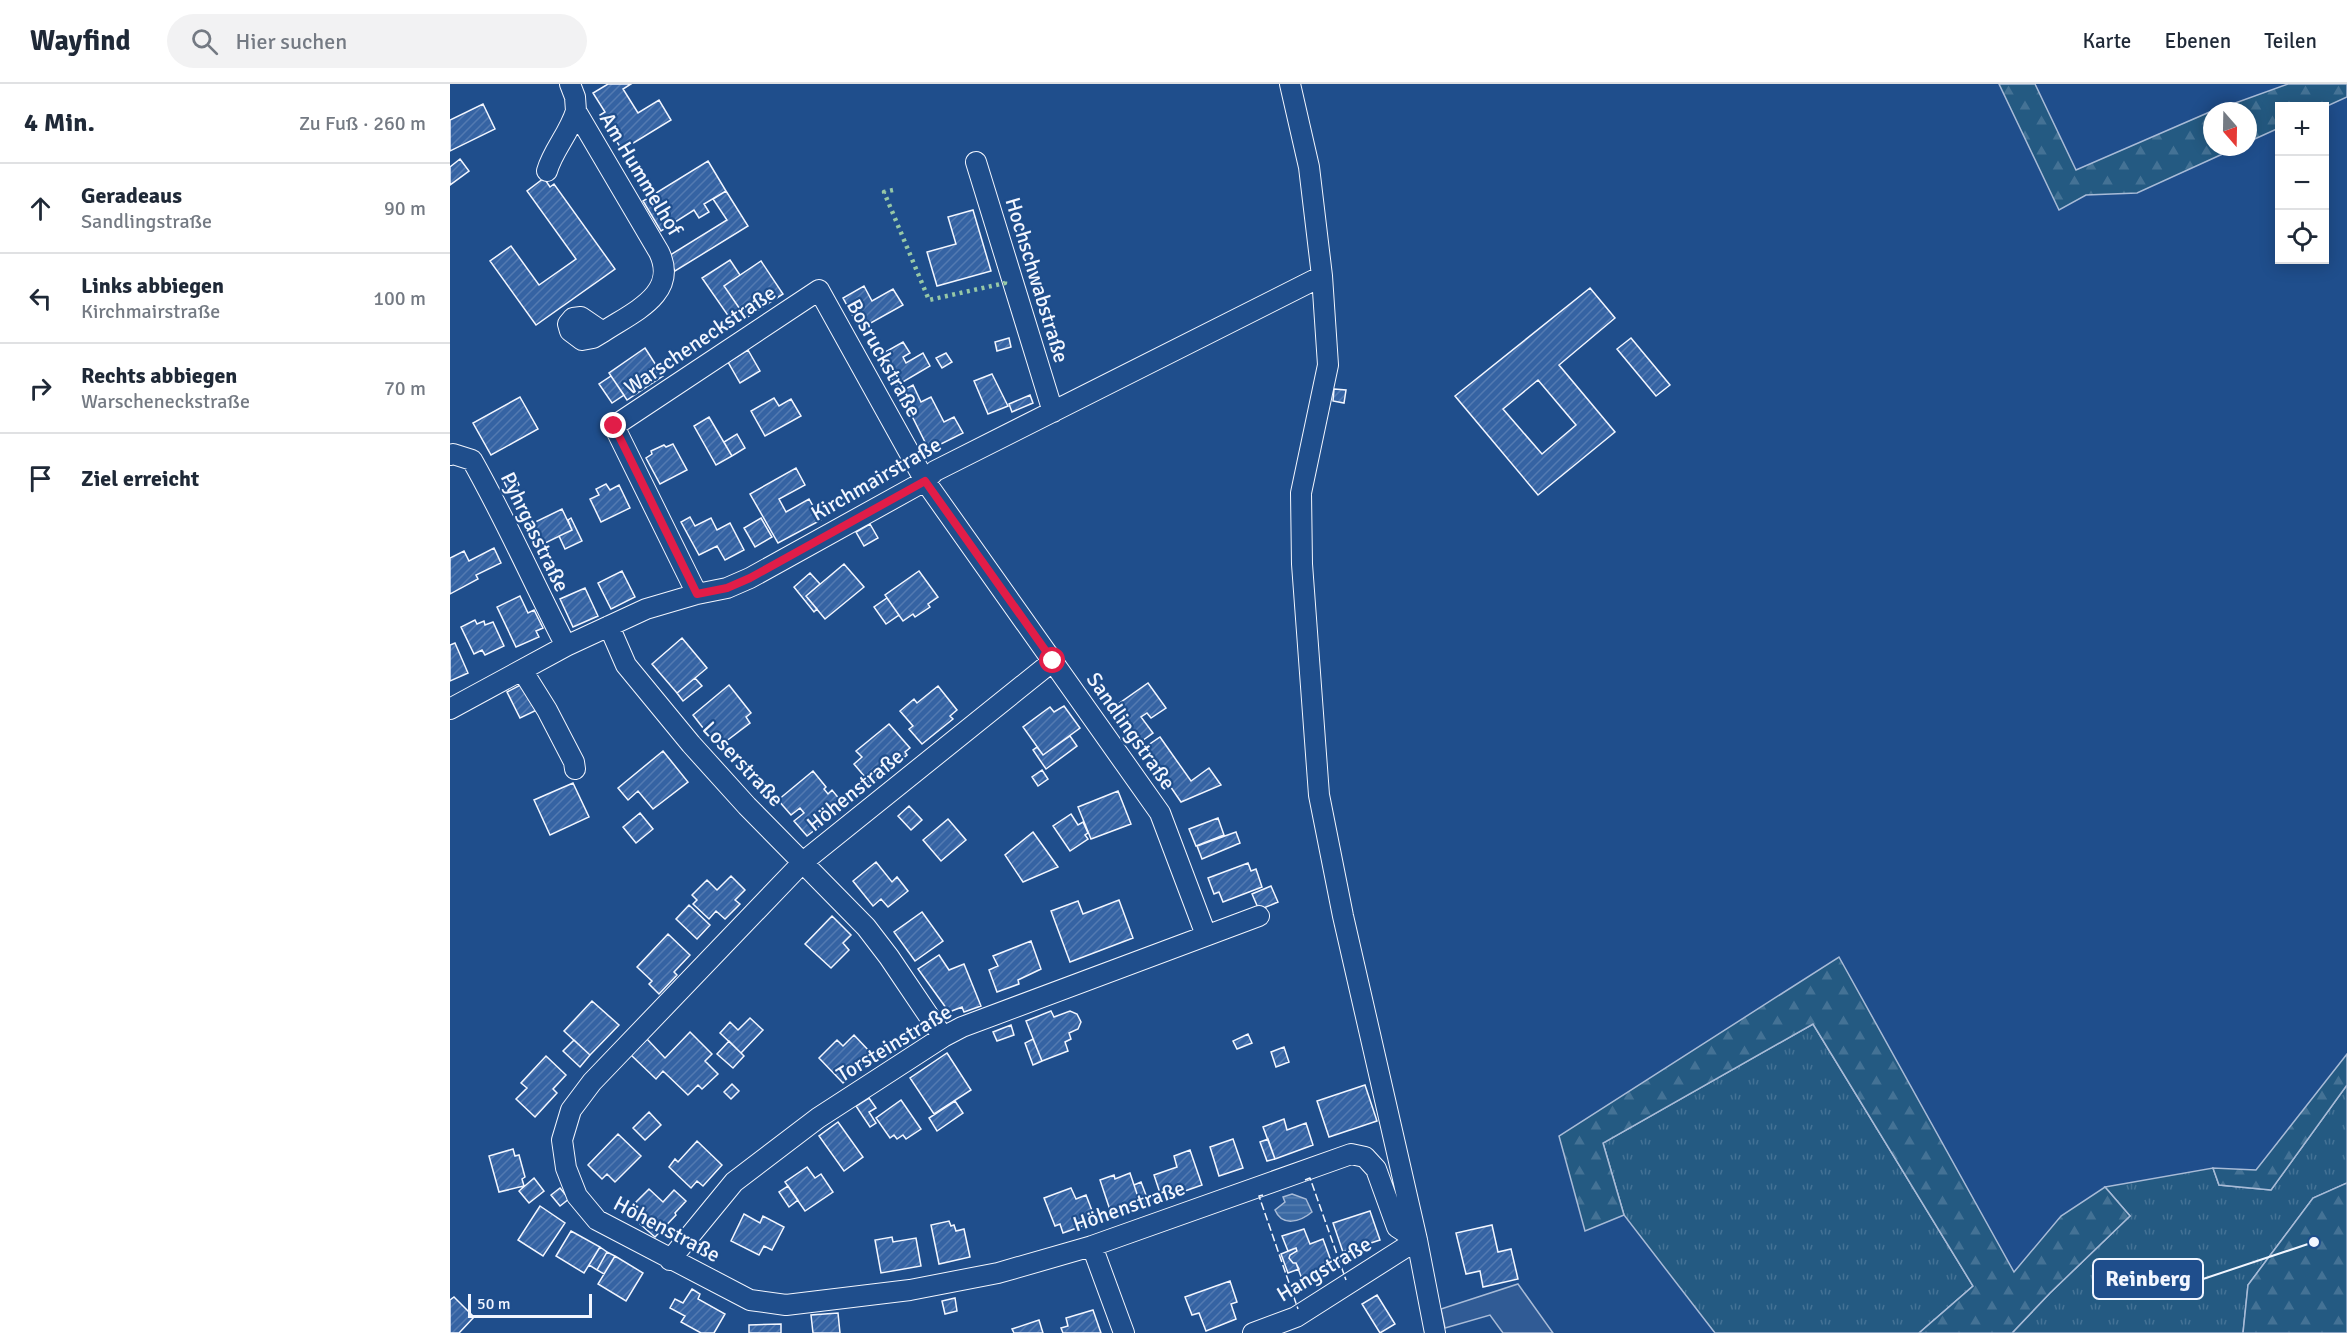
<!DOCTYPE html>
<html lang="de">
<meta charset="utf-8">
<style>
:root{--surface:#fff;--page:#f2f2f3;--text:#1f2937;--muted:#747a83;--line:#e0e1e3}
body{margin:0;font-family:Signika,sans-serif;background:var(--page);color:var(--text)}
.controls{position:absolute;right:18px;top:18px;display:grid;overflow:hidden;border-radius:0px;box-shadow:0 3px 15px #0003}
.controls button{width:54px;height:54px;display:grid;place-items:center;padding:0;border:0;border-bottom:2px solid var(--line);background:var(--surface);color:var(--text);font:30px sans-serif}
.compass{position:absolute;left:1753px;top:18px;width:54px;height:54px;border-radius:50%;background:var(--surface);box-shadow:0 3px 15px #0003;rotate:160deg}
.scale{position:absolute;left:18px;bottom:15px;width:124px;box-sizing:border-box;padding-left:6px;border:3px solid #f2f6ff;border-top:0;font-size:16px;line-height:21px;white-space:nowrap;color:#f2f6ff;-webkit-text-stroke:4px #1f4e8c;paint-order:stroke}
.stop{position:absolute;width:18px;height:18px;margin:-14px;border:4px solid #e11d48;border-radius:50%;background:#fff}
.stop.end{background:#e11d48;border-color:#fff;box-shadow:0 2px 6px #0008}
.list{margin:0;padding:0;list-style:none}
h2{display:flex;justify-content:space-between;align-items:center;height:78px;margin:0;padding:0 24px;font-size:26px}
h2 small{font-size:20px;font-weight:400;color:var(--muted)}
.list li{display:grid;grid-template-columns:39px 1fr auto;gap:18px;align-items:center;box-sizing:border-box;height:90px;padding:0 24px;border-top:2px solid var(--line)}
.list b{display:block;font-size:22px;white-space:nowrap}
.list p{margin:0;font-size:20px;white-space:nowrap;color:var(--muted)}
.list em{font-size:20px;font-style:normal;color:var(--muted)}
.icon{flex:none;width:33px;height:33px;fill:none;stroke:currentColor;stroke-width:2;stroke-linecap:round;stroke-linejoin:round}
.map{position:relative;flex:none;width:1897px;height:1249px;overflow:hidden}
header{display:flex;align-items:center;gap:36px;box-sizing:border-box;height:84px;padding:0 30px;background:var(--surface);border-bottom:2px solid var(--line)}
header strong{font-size:28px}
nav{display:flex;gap:33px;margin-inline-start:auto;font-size:21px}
.search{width:420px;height:54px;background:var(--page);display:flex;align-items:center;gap:15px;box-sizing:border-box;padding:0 21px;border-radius:33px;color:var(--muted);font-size:22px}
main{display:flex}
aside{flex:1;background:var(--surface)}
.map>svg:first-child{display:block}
.grass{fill:url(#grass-tufts);stroke:#a8bbd7;stroke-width:1.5}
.forest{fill:url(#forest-firs);stroke:#a8bbd7;stroke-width:1.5}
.parking{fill:#305b95;stroke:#a8bbd7;stroke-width:1.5}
.water{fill:url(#water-rules);stroke:#a8bbd7;stroke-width:1.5}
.building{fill:url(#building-hatch);stroke:#f2f6ff;stroke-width:1.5;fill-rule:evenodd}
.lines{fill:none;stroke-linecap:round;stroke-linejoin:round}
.minor-casing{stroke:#f2f6ff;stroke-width:22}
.minor{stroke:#1f4e8c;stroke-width:20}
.hedge{stroke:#97c8a6;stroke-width:4.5;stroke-dasharray:3 4.5;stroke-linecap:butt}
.fence{stroke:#f2f6ff;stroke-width:1.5;stroke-dasharray:8 3;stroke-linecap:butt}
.route{stroke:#e11d48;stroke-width:8}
.labels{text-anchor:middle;stroke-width:4.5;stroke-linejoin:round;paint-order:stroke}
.street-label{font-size:21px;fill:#f2f6ff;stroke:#1f4e8c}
.leader{fill:none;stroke:#f2f6ff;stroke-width:2}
.callout-dot{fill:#f2f6ff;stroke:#1f4e8c;stroke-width:2}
.callout{fill:#1f4e8c;stroke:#f2f6ff;stroke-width:2}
.callout-label{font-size:22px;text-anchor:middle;font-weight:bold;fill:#f2f6ff}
</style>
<header>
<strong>Wayfind</strong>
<div class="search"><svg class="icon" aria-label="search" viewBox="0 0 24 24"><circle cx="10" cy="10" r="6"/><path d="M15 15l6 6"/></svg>Hier suchen</div>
<nav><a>Karte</a><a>Ebenen</a><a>Teilen</a></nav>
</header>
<main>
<aside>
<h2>4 Min.<small>Zu Fuß · 260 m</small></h2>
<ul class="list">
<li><svg class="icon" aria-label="ahead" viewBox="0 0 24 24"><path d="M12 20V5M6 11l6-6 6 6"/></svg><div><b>Geradeaus</b><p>Sandlingstraße</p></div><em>90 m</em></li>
<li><svg class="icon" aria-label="left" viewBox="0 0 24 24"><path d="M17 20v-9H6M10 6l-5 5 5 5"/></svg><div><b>Links abbiegen</b><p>Kirchmairstraße</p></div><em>100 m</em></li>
<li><svg class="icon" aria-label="right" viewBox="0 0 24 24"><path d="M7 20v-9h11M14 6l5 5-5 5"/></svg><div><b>Rechts abbiegen</b><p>Warscheneckstraße</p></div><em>70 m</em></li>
<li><svg class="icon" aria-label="arrive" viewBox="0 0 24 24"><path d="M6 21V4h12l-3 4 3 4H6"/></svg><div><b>Ziel erreicht</b></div></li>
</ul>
</aside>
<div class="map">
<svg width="1897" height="1249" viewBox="0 0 1897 1249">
<defs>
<pattern id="grass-tufts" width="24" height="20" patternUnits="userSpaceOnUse" patternTransform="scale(1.5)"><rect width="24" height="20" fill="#245a82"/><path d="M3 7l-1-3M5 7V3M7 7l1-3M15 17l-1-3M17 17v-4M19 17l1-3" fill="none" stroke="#447295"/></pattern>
<pattern id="forest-firs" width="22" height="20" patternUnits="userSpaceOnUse" patternTransform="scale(1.5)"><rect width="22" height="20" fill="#245a82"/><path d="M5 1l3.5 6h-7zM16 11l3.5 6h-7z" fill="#447295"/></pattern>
<pattern id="water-rules" width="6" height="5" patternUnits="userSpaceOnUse" patternTransform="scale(1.5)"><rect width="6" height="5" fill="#3b69a3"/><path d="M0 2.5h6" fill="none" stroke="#587fb1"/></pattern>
<pattern id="building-hatch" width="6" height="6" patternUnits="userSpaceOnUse" patternTransform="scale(1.5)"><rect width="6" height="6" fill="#3563a3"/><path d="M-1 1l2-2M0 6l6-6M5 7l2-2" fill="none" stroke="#537ab1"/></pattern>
</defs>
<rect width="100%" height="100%" fill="#1f4e8c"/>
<!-- grass -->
<path class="grass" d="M1363,940L1523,1202L1469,1249H1265L1174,1131L1153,1059Z
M1897,1001V1099L1863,1114L1798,1201L1793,1249H1562L1600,1209L1680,1132L1655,1103L1763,1084L1769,1101L1821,1106Z"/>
<!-- forest -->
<path class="forest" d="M1549,0H1585L1626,86L1762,27V63H1788L1687,109L1636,111L1609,126Z
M1838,0H1897V13L1875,23L1830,22L1829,44L1798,58V27H1763Z
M1389,873L1564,1188L1611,1132L1655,1103L1680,1132L1600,1209L1562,1249H1469L1523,1202L1363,940L1153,1059L1174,1131L1135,1147L1109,1052Z
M1897,970V1001L1821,1106L1769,1101L1763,1084L1806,1086Z
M1897,1099V1249H1793L1798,1201L1863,1114Z"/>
<!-- parking -->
<path class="parking" d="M1068,1200L1103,1249H1053L1040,1231L995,1244L991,1225Z"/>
<!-- water -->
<path class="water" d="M842,1110L856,1115L862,1128C850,1138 832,1143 825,1126L835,1118L833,1113Z"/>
<!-- building -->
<path class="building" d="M158,0H181L173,5L188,29L209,16L221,36L172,66L150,31L155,28L143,9Z
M33,20L45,45L0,67V36Z
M10,75L19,87L0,101V83Z
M258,77L276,107L254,120L259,128L249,134L244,126L211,147L193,117Z
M94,94L100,103L104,100L165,185L86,241L40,177L61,162L89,201L126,175L77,107Z
M276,107L298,142L225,187L217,173L277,136L263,115Z
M523,126L541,187L487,202L477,168L506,160L498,133Z
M280,176L290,191L274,202L290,225L279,233L252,194Z
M311,177L333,210L296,234L274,202Z
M414,202L422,217L443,205L453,221L410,245L393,214Z
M1140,204L1165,234L1109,281L1165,348L1088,411L1005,312ZM1088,296L1126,341L1092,370L1053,325Z
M559,254L561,263L547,267L545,258Z
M1181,254L1220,301L1206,312L1167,265Z
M453,258L460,269L453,273L456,279L473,269L480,282L446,302L430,271Z
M195,264L213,292L177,316L159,289Z
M298,266L310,287L290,299L278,278Z
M496,269L502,278L492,284L486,274Z
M542,290L558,322L538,330L524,297Z
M161,292L174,311L162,319L149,300Z
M463,301L471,318L481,313L494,338L504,333L513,349L479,366L450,308Z
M884,305L896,306L894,319L883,317Z
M580,311L583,319L562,328L559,320Z
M70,313L88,345L41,371L23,339Z
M324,314L329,322L341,315L351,332L315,352L301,327Z
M259,333L282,372L266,381L244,342Z
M287,350L295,364L282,372L274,358Z
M223,360L237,386L210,400L196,374L202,370L201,367L214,361L216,363Z
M346,384L355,401L329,415L336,428L359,415L371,436L328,459L300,410Z
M63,388L69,401L58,406L52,393Z
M156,400L160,406L169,401L180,424L151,438L140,415L149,411L146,405Z
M112,425L122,446L87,463L77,442Z
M240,433L245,442L261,434L267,446L280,439L294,466L275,476L267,462L249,471L231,438Z
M121,434L132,457L115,465L109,452L122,446L118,436Z
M311,434L322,453L305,463L294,444Z
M420,440L428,454L414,462L406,448Z
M44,464L51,479L26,491L28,495L0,510V474L14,467L19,477Z
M394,480L414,503L375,535L356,512Z
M172,487L185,513L161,525L148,499Z
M469,487L488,513L478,520L480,523L465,533L463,530L453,537L435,511Z
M360,489L370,500L356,512L367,525L364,528L344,503Z
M135,504L148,532L123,543L110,515Z
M70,512L78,529L84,526L93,544L86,547L89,553L66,563L47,523Z
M437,514L449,531L436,540L424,523Z
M25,536L27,540L34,537L35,541L43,538L54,562L35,571L32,566L24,570L11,543Z
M232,554L257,584L227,609L202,580Z
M5,559L18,589L0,597V561Z
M245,594L252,602L233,617L227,609Z
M76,598L89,625L70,634L57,608Z
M698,599L716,624L701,634L697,629L691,633L703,649L689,659L664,623Z
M279,601L301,629L296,633L300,639L275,658L266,648L260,653L243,631Z
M488,602L507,626L500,632L503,635L472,660L459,645L463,642L450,627L464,615L467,619Z
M614,622L630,644L593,671L573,643L600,623L604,628Z
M439,640L460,664L455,668L457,671L421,700L404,680L412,673L406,667Z
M620,652L627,662L596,685L583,666L587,663L593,671Z
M710,653L741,697L759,684L771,701L731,718L694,664Z
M213,667L238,698L203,725L188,707L178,716L168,704Z
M592,686L598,695L588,702L582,693Z
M363,687L376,703L374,705L378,710L382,706L395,722L357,752L344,737L354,729L350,724L341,731L328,716Z
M123,699L139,733L100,751L84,716Z
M668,707L681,740L641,755L628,723Z
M459,722L472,736L461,746L448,732Z
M190,729L203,745L186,759L173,743Z
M621,730L628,741L633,738L638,749L635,751L638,755L620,767L603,742Z
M768,734L774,751L746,762L739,745Z
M498,735L516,756L491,777L473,756Z
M583,748L608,783L573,798L555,771Z
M786,748L790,759L752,775L747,762Z
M426,778L442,798L447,793L458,807L438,823L431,815L423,822L403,797Z
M798,779L801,787L806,785L812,803L773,818L769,808L764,810L758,794Z
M281,792L295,806L285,816L290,820L275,835L266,827L259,835L243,820L247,816L242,811L257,796L267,806Z
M821,802L828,818L809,826L802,810Z
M669,816L683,854L620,878L601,827L628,817L633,830Z
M239,821L260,841L247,855L226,835Z
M472,828L493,857L465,877L444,848Z
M382,832L401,851L393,859L399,866L381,884L355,860Z
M218,850L240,871L224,888L227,891L209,910L199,900L202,897L187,883Z
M581,857L591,885L568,896L569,900L547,908L539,886L548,882L543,872Z
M489,871L499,886L514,880L531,922L514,928L512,923L499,928L468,885Z
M142,917L169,941L140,971L114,947Z
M601,927L604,933L620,927L627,930L631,938L628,945L619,949L621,955L615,958L618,967L592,977L576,937Z
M300,934L313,946L291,969L270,949L280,938L288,946Z
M561,941L564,951L547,957L543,948Z
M240,948L262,970L255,977L268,990L252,1005L248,1001L238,1011L213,987L206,995L181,971L197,955L215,974Z
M798,950L802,959L787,965L783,957Z
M404,951L420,968L409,979L411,981L393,999L369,974L387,956L393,962Z
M583,955L592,977L583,981L575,959Z
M124,956L140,971L130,983L113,967Z
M279,957L294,972L283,984L267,970Z
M834,963L839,978L826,983L821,968Z
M497,969L521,1006L484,1030L460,994Z
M96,972L116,991L103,1005L107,1009L85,1033L66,1015L77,1004L71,999Z
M282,1000L289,1007L281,1015L274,1008Z
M915,1001L927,1037L879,1053L867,1017Z
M419,1014L426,1024L419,1028L426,1039L420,1043L406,1022Z
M451,1016L471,1045L456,1055L453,1051L447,1055L444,1051L440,1054L426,1034Z
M505,1017L513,1029L487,1047L479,1034Z
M199,1028L211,1041L195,1056L183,1044Z
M834,1035L837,1046L856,1039L863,1061L825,1075L813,1043Z
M388,1038L413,1073L394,1087L369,1052Z
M168,1050L191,1072L165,1098L157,1090L152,1095L138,1081Z
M783,1055L793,1084L769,1092L760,1063Z
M818,1055L825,1075L817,1077L810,1058Z
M247,1057L272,1081L253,1102L247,1097L241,1104L219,1083L225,1075L228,1078Z
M63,1065L65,1072L69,1071L75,1093L72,1095L74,1102L49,1108L39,1072Z
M740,1066L752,1101L712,1115L704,1091L727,1083L724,1072Z
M357,1083L365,1094L371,1090L383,1108L355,1127L335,1098Z
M680,1089L691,1122L662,1132L650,1096L664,1091L665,1095Z
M84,1094L94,1107L79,1119L69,1107Z
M691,1098L699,1119L691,1122L684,1101Z
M338,1102L348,1116L339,1123L329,1108Z
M110,1104L119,1115L110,1122L101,1111Z
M621,1104L626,1115L636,1111L646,1137L613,1149L610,1140L605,1142L594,1114Z
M199,1105L213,1118L224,1106L236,1117L225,1129L226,1131L205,1153L190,1140L195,1135L182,1122Z
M90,1122L115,1139L93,1172L68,1156Z
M920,1127L930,1156L893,1168L883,1139Z
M294,1130L310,1139L313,1132L334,1143L322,1166L314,1162L309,1171L281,1157Z
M499,1137L501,1142L504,1141L506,1147L514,1145L520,1173L489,1180L481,1141Z
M1042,1141L1048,1168L1061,1165L1068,1195L1033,1203L1030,1187L1016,1190L1006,1149Z
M854,1145L860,1160L873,1155L884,1185L852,1195L846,1179H843L839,1174L840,1171L847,1167L846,1164L838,1167L832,1152Z
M121,1147L150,1163L134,1189L106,1172Z
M442,1153L443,1158L466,1154L471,1182L431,1189L425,1156Z
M150,1163L157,1168L147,1186L139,1181Z
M846,1164L847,1167L840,1171L839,1174L843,1179H846L849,1185L838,1189L831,1170Z
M157,1168L165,1172L154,1190L147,1186Z
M165,1172L193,1189L176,1217L148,1200Z
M780,1197L787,1218L781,1220L786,1235L756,1247L749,1229L742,1231L735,1213Z
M242,1205L250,1210L248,1215L275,1230L264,1249H251L231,1238L235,1232L220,1224L225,1215L233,1219Z
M927,1211L945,1240L930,1249L912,1220Z
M4,1213L24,1233L9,1249H0V1216Z
M505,1214L507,1227L495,1230L492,1217Z
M643,1226L651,1249H613L611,1244L618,1242L616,1234Z
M388,1229L390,1249H363L361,1231Z
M589,1236L593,1249H564L562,1245Z
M331,1240V1249H299V1241Z"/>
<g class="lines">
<defs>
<path id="minor" d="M120,0L125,13L126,27L209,168C229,210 183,228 153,248L131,233L123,234L118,240L120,247L132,256L143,254L153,248
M840,0L859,83L872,192L878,281L851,409L852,480L869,711L893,832L967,1156L985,1249
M526,78L603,328
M97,87C103,66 119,50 126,27
M0,371L3,370L22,376C56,436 84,500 116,562
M247,510L164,342L369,206L475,397L710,729L756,851
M159,542L176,581L241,660L297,722L416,843L439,873L493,953
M603,577L353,778L142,998L121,1026L112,1056L116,1084L127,1112L147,1136L300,1216L336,1221L460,1206L548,1189L642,1162L901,1070L915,1073L926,1085L947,1143L967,1156
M72,586L97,626L124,678L125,685
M0,625L116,562L196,525L247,510L277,504L300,494L475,397L485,387L872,192
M642,1162L674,1249
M220,1176L284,1098L368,1034L493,953L512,943L809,832
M803,1249L846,1233L967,1156"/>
</defs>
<!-- minor casing -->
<use href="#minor" class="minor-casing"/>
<!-- minor -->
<use href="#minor" class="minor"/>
<!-- hedge -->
<path class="hedge" d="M443,106L434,108L479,216L555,199V197"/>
<!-- fence -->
<path class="fence" d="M855,1096L860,1094L896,1196
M813,1111L809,1112L848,1225"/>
</g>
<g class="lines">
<!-- route -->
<path class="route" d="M164,342L247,510L277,504L300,494L475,397L603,577"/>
</g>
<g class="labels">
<!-- street labels -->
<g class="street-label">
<text transform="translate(191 90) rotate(59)" y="7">Am Hummelhof</text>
<text transform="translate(587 196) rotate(73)" y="7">Hochschwabstraße</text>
<text transform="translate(250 256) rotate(-34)" y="7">Warscheneckstraße</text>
<text transform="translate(434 274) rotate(61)" y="7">Bosruckstraße</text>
<text transform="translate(426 395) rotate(-30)" y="7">Kirchmairstraße</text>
<text transform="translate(85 448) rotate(64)" y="7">Pyhrgasstraße</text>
<text transform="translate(681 647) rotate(55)" y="7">Sandlingstraße</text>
<text transform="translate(293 680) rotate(47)" y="7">Loserstraße</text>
<text transform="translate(405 706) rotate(-39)" y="7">Höhenstraße</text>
<text transform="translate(444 959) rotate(-31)" y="7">Torsteinstraße</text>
<text transform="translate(679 1122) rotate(-19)" y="7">Höhenstraße</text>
<text transform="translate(217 1145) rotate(28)" y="7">Höhenstraße</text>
<text transform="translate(874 1185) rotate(-31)" y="7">Hangstraße</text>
</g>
</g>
<!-- callouts -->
<path class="leader" d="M1864 1158L1753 1195"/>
<circle class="callout-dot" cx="1864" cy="1158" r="6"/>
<rect class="callout" x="1643" y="1175" width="110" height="40" rx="6"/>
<g class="callout-label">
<text x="1698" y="1202">Reinberg</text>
</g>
</svg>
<div class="controls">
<button>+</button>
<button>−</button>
<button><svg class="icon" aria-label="locate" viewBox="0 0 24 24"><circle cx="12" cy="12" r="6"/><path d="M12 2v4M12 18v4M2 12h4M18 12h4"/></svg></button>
</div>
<svg class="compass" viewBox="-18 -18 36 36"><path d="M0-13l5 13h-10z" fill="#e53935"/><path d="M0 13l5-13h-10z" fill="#747a83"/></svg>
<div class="scale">50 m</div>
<div class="stop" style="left:603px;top:577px"></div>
<div class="stop end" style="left:164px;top:342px"></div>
</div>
</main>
